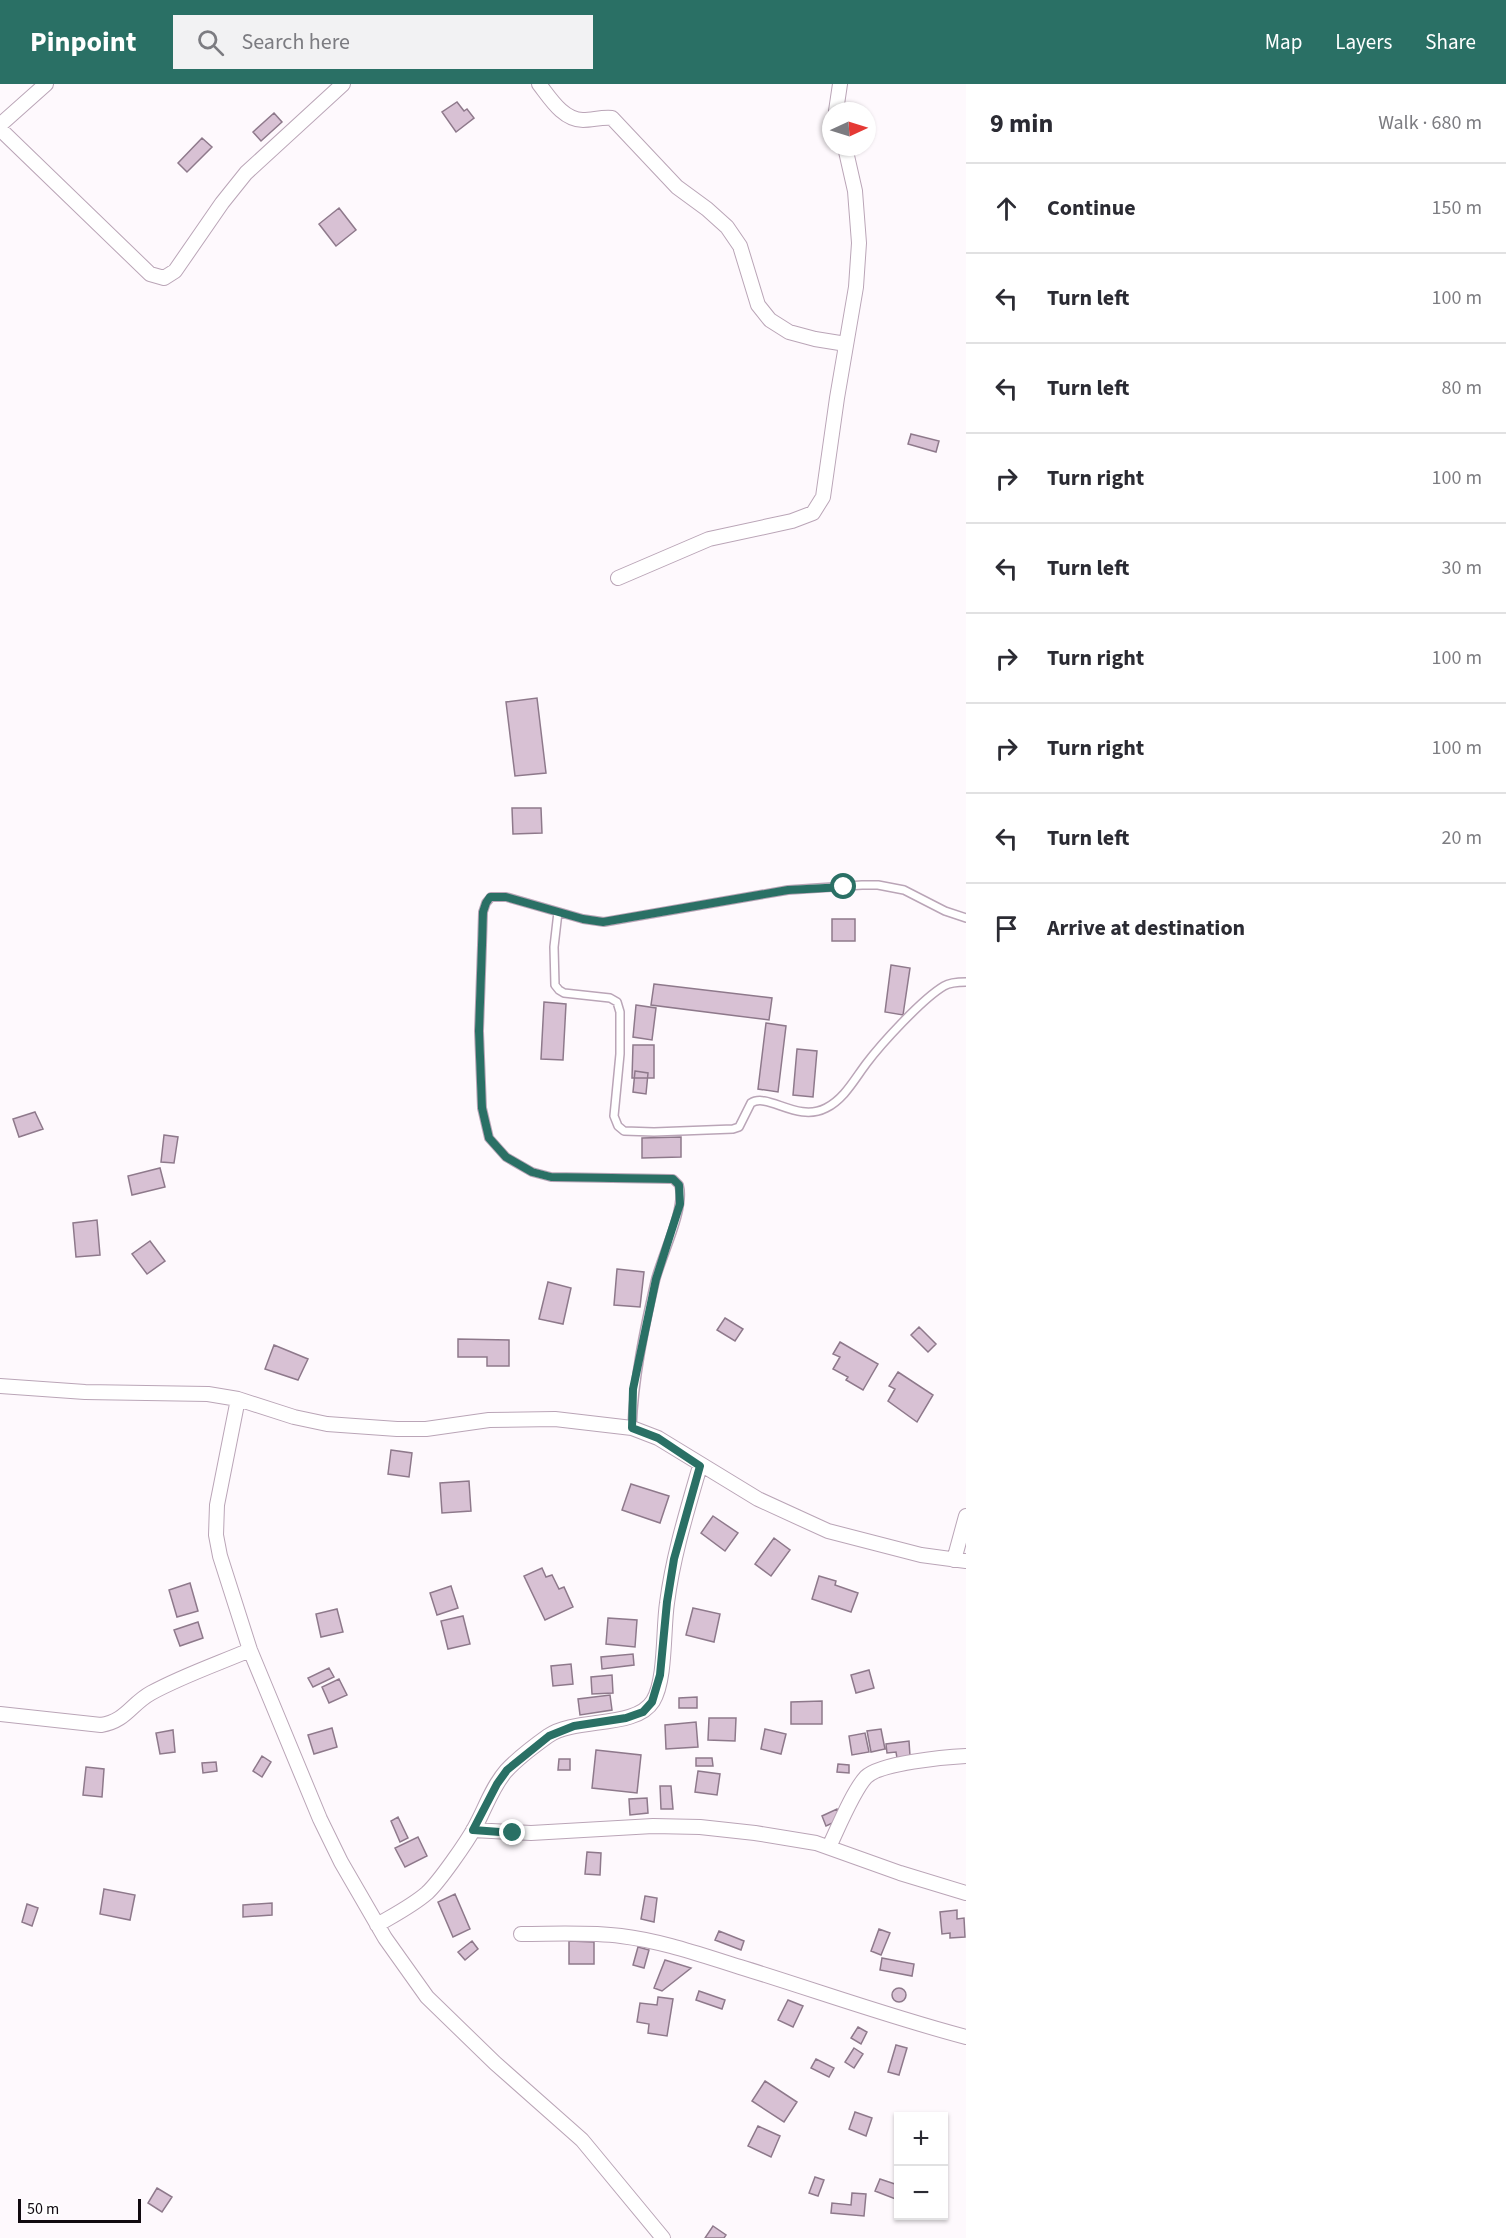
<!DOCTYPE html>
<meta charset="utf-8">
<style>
:root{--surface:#fff;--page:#f2f2f3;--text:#2b2b33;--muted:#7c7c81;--line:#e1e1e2;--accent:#2a7065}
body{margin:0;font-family:"Source Sans 3",sans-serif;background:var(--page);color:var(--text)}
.controls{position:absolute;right:18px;bottom:18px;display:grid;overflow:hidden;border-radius:0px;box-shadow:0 2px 4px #0004}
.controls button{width:54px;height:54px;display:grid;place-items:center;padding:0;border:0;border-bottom:2px solid var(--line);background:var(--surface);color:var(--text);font:30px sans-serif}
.compass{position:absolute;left:822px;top:18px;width:54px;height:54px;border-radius:50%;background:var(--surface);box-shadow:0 2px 4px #0004;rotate:86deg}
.scale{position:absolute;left:18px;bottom:15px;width:123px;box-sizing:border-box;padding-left:6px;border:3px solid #110a10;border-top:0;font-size:16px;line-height:21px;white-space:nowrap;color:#110a10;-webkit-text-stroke:4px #fff;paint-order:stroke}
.stop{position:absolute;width:18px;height:18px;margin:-14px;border:4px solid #2a7065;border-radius:50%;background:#fff}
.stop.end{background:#2a7065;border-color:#fff;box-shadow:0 2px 6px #0008}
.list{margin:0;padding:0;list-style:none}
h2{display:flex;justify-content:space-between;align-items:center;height:78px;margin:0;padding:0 24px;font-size:26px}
h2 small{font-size:20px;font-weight:400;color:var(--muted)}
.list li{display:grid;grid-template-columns:39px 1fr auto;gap:18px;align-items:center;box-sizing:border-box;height:90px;padding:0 24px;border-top:2px solid var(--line)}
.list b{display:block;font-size:22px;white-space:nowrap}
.list em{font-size:20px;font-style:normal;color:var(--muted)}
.icon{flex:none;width:33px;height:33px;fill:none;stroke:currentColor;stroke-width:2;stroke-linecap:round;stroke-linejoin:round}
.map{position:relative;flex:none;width:966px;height:2154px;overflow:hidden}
header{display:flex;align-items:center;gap:36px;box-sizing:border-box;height:84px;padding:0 30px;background:var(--accent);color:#fff}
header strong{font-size:28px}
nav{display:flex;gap:33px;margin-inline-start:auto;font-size:21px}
.search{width:420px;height:54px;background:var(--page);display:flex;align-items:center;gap:15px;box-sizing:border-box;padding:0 21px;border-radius:0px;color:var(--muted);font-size:22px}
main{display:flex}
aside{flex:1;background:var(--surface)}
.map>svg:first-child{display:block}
.building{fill:#d8c1d4;stroke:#8e798b;stroke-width:1.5}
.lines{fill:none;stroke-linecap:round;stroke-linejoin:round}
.lane-casing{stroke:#baa5b7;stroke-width:10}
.street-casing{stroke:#baa5b7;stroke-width:16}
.lane{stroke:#fff;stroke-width:7}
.street{stroke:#fff;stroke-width:14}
.route{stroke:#2a7065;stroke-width:8}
</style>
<header>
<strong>Pinpoint</strong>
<div class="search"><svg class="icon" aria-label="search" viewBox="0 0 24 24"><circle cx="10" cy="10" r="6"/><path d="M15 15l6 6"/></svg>Search here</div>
<nav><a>Map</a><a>Layers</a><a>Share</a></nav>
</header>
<main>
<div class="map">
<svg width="966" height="2154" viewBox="0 0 966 2154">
<rect width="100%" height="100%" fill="#fef9fd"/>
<!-- building -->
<path class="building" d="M457,18L464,27L467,25L474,34L456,48L442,28Z
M274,29L282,38L261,57L253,48Z
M202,54L212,63L187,88L178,79Z
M339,124L356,146L336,162L319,140Z
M911,350L939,357L936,368L908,360Z
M537,614L546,689L515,692L506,618Z
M512,724H541L542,749L513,750Z
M832,835H855V857H832Z
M891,881L910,884L903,931L885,928Z
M654,900L772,914L769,936L651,921Z
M544,918L566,920L563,976L541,975Z
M636,921L656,924L652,956L633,953Z
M766,939L786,942L778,1008L758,1005Z
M633,961H654V994H632Z
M797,965L817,967L813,1013L793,1011Z
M635,987L648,989L646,1010L633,1008Z
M35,1028L43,1045L19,1053L13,1035Z
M164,1051L178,1053L174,1079L161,1078Z
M681,1053V1073L642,1074V1054Z
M160,1084L165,1103L132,1111L128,1092Z
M97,1136L100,1171L76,1173L73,1139Z
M150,1157L165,1177L147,1190L132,1170Z
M617,1185L644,1188L640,1223L614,1221Z
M548,1198L571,1204L563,1240L539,1235Z
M725,1234L743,1245L735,1257L717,1246Z
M919,1243L936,1260L928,1268L911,1251Z
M458,1255L509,1256V1282H487V1273H458Z
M840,1258L878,1280L863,1306L846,1296L848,1293L833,1285L840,1273L833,1270Z
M274,1261L308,1275L298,1296L265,1285Z
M898,1288L933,1311L917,1338L888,1317L895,1305L889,1302Z
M391,1366L412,1369L409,1393L388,1390Z
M469,1397L471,1427L442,1429L440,1399Z
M631,1400L669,1412L660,1439L622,1426Z
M713,1432L738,1449L725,1467L701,1449Z
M774,1454L790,1466L771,1492L755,1480Z
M542,1484L546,1493L552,1491L559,1505L564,1503L573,1523L545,1536L524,1492Z
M819,1492L836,1497L835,1501L858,1509L851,1528L812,1515Z
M190,1499L198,1527L177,1533L169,1506Z
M451,1502L458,1524L437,1531L430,1509Z
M693,1524L720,1530L714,1558L686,1551Z
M337,1525L343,1548L321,1553L316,1530Z
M463,1532L470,1560L448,1565L441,1537Z
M608,1534L637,1536L635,1563L606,1560Z
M198,1538L203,1554L180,1562L174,1546Z
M633,1570L634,1581L602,1585L601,1573Z
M571,1580L573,1600L553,1602L551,1582Z
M329,1584L334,1593L313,1603L308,1594Z
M869,1586L874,1604L856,1609L851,1591Z
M612,1591L613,1609L592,1610L591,1593Z
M339,1595L347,1611L329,1619L322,1603Z
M610,1611L612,1626L580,1631L578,1615Z
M697,1613V1624H679V1614Z
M822,1617V1640H791V1618Z
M709,1634H736L735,1657L708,1656Z
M696,1638L698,1663L666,1665L665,1641Z
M332,1644L337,1663L314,1670L308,1651Z
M765,1645L786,1650L781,1670L761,1665Z
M881,1645L885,1665L871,1668L867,1647Z
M173,1646L175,1668L160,1670L156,1649Z
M865,1649L869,1668L852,1671L849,1652Z
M909,1657L910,1672L897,1674L896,1668L887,1669L886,1660Z
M596,1666L641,1671L637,1709L592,1704Z
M262,1672L271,1678L262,1693L253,1687Z
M696,1674H712L713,1682H696Z
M559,1675H570V1686H558Z
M216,1678L217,1687L203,1689L202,1679Z
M838,1680L849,1681V1689L837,1688Z
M86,1683L104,1685L102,1713L83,1711Z
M698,1687L720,1690L717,1711L695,1708Z
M660,1702H671L673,1725H661Z
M647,1714L648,1729L630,1731L629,1715Z
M837,1725L841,1735L826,1742L822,1732Z
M398,1733L408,1754L400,1758L391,1737Z
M418,1753L427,1772L405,1783L395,1764Z
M587,1768L601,1769L600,1791L585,1790Z
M104,1805L135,1811L130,1836L100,1830Z
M455,1810L470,1845L453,1853L438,1818Z
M645,1812L657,1814L654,1838L641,1835Z
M272,1819V1831L243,1833V1821Z
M27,1820L38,1824L32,1842L22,1838Z
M957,1826V1835L964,1834L965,1853L950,1854V1849L942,1850L940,1828Z
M879,1845L890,1849L881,1871L871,1867Z
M719,1847L744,1857L741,1866L715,1856Z
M472,1857L478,1865L465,1876L458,1868Z
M569,1857L594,1858V1880H569Z
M638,1863L649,1866L644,1884L633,1881Z
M882,1874L914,1880L912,1892L880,1886Z
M665,1876L691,1884L662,1907L654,1904Z
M892 1911a7 7 0 1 1 14 0a7 7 0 1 1-14 0Z
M699,1907L725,1916L722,1925L696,1916Z
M658,1913L673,1915L667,1952L648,1949L649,1940L637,1938L640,1919L657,1921Z
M788,1916L803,1922L793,1943L778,1936Z
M858,1943L867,1948L861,1960L851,1954Z
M896,1961L907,1964L899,1991L888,1988Z
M854,1964L863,1970L854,1984L845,1978Z
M816,1975L834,1984L829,1993L811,1984Z
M765,1997L797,2018L784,2038L752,2017Z
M855,2028L872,2034L866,2052L849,2045Z
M758,2042L780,2052L771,2073L748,2062Z
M815,2093L824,2096L818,2112L809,2109Z
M880,2095L898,2101V2116L875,2107Z
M157,2104L172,2113L162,2128L148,2119Z
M852,2109L866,2110L864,2132L831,2129L832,2119L851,2121Z
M713,2142L726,2151L724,2154H705Z"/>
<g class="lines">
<defs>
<path id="lane" d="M558,828L554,863L555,901L559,906L564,909L610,914L617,918L620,928V970L614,1032L618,1042L624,1047L654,1048L733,1045L739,1043L751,1019C768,1008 797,1039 826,1024C844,1015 854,996 866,980C881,960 922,915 944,902C949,899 959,898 966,898
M632,1344C634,1294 644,1246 655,1198C661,1172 686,1125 679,1101L673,1095L551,1093L532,1088L506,1073L489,1054L482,1024L479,947L482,861L483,828L486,819L491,813H506L583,835L604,838L788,806L862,801H878L904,806L945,827L966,834"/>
<path id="street" d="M539,0C550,14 563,36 583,36C593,36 601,33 612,34L677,103L707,125L727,143L740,162L758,221L770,236L789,248L815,255L846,260
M836,27L840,0
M0,41L46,0
M0,45L150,190L164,194L175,187L222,119L246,89L343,0
M618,494L709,455L792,437L813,429L823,413L837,314L856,203L859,159L855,107L845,63
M0,1302L85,1308L208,1310L238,1315L294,1333L327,1340L397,1345H426L489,1336L555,1335L632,1344L658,1354L758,1415L828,1447L921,1471L966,1477
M238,1315L217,1421L216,1451L220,1472L250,1566L320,1735L341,1778L385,1854L427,1913L495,1979L582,2056L663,2154
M954,1476L966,1432
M0,1630L101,1641C126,1637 131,1620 151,1609C182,1592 217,1580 250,1566
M473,1746L531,1749L653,1742L700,1743L755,1749L816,1759L900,1789L966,1809
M829,1763C838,1744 853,1707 866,1693C880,1679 945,1673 966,1672
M377,1841C394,1831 412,1822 427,1809C439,1798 467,1758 475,1743C485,1725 492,1703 506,1687C517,1675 534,1662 548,1652C575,1633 636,1645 653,1617C666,1596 663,1545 667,1519C673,1472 687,1427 700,1382
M521,1850C554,1850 588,1848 621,1852C662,1857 701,1871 740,1883C815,1906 890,1933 966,1953"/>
</defs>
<!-- lane casing -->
<use href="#lane" class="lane-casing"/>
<!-- street casing -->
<use href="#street" class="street-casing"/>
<!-- lane -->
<use href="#lane" class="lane"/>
<!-- street -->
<use href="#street" class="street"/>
</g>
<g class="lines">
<!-- route -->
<path class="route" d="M513,1749L473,1746L497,1700L507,1686L549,1652L574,1642L626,1634L643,1628L652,1618L660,1591L667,1518L674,1475L700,1382L658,1354L632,1344L633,1305L656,1195L680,1120L679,1101L673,1095L551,1093L532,1088L506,1073L489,1054L482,1024L479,947L482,861L483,828L486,819L490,813H506L583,835L603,838L788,806L844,803"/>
</g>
</svg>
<div class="controls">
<button>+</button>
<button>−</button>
</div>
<svg class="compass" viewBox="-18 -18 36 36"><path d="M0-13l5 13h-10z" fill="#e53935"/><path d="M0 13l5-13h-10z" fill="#7c7c81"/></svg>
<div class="scale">50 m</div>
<div class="stop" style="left:844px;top:803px"></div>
<div class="stop end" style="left:513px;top:1749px"></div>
</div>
<aside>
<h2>9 min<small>Walk · 680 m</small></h2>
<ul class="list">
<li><svg class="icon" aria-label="ahead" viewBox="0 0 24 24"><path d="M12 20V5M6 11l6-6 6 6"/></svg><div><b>Continue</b></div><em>150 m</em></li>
<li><svg class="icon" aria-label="left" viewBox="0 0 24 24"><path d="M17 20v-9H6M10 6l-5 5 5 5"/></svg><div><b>Turn left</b></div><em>100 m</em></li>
<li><svg class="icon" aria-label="left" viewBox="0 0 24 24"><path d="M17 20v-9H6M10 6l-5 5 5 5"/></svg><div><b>Turn left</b></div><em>80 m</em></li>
<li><svg class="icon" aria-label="right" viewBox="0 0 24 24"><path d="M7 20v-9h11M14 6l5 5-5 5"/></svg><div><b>Turn right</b></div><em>100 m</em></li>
<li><svg class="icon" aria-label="left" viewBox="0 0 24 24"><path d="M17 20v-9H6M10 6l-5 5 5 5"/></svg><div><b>Turn left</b></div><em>30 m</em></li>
<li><svg class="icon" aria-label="right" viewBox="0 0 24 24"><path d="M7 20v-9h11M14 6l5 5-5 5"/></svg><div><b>Turn right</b></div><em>100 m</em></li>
<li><svg class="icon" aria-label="right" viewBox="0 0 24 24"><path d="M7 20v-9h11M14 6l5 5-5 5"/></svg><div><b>Turn right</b></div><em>100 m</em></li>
<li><svg class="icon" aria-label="left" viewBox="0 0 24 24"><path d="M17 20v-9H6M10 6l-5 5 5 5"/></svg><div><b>Turn left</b></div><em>20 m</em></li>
<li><svg class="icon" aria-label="arrive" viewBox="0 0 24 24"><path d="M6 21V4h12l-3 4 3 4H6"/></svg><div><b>Arrive at destination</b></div></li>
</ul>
</aside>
</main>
